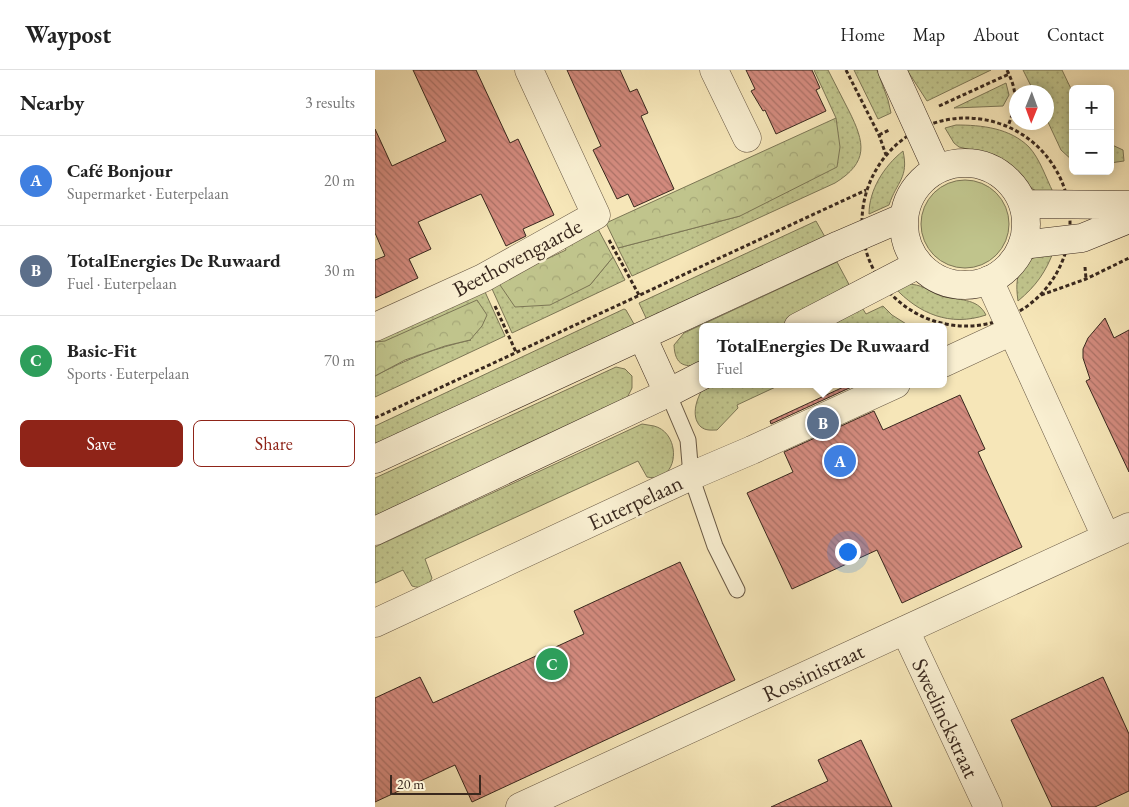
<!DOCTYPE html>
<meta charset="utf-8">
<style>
:root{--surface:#fff;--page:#f6f6f6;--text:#222;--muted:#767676;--line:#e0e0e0;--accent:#8f2418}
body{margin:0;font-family:"EB Garamond",serif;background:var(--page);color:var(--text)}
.controls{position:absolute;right:15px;top:15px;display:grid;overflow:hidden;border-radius:8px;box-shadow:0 2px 12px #0003}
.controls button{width:45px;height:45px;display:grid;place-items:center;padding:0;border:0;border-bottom:1px solid var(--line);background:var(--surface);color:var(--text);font:25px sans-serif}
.compass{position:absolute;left:634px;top:15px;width:45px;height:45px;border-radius:50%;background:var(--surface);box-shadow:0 2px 12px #0003;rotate:181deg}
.scale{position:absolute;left:15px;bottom:12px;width:91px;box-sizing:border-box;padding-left:5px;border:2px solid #39281e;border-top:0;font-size:14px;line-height:18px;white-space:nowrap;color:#39281e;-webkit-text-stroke:4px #f9efd1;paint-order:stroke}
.you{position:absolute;left:472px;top:481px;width:18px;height:18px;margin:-12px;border:4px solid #fff;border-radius:50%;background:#1a73e8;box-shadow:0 0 0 8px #1a73e833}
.badge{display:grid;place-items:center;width:32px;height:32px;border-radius:50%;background:var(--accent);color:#fff;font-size:16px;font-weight:700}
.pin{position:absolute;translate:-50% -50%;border:2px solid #fff;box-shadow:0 1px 5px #0006}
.popup{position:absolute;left:324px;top:253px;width:248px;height:65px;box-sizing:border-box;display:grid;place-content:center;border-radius:8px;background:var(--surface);filter:drop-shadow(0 1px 4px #0005);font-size:16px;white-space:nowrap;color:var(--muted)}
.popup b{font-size:19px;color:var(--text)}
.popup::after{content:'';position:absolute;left:50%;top:100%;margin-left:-10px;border:10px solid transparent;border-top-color:var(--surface)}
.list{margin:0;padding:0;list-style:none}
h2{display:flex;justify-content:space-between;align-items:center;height:65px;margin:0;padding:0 20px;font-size:21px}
h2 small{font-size:16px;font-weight:400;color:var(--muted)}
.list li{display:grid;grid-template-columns:32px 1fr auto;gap:15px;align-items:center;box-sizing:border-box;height:90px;padding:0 20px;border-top:1px solid var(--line)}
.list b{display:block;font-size:19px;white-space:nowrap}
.list p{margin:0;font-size:16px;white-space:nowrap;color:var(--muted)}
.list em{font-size:16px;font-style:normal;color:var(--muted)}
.actions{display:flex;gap:10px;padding:15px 20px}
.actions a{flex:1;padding:11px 0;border:1px solid var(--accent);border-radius:8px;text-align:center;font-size:18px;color:var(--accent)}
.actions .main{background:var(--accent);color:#fff}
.map{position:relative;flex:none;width:754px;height:737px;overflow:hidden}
header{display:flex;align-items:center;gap:30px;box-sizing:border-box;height:70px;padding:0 25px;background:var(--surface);border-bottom:1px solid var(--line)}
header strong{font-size:24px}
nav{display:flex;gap:28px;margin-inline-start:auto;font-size:18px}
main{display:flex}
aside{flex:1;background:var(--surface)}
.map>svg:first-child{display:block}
.grass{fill:url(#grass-dots);stroke:#7c7655}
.forest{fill:url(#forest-crowns);stroke:#7c7655}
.green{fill:#c0c48c;stroke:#7c7655}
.building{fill:url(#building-back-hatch);stroke:#39281e}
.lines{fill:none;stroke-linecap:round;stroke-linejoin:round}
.lane-casing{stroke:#685844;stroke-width:17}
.street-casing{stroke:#685844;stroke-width:29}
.secondary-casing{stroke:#39281e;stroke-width:29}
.path{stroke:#39281e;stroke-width:3;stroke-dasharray:4 2.5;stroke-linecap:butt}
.lane{stroke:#f9efd1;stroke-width:15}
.street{stroke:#f9efd1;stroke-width:28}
.secondary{stroke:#f9efd1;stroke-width:28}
.labels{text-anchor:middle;stroke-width:5;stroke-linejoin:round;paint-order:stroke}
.street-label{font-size:22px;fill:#39281e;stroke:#f9efd1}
</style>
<header>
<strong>Waypost</strong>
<nav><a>Home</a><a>Map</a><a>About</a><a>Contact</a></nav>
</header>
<main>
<aside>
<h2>Nearby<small>3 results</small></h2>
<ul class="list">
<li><span class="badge" style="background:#3f7fe0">A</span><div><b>Café Bonjour</b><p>Supermarket · Euterpelaan</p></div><em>20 m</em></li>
<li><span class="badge" style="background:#5c6f8a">B</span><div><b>TotalEnergies De Ruwaard</b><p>Fuel · Euterpelaan</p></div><em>30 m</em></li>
<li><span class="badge" style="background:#2e9e5b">C</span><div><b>Basic-Fit</b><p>Sports · Euterpelaan</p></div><em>70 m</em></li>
</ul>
<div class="actions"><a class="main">Save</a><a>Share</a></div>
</aside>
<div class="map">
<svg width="754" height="737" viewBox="0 0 754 737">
<defs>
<pattern id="grass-dots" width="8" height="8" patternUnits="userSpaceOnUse" patternTransform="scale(1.25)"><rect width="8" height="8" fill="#c0c48c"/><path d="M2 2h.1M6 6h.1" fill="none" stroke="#a6a878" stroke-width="1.8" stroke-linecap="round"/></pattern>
<pattern id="forest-crowns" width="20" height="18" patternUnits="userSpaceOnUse" patternTransform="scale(1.25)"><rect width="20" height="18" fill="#c0c48c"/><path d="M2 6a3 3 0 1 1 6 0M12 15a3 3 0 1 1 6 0" fill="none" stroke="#a6a878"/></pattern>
<pattern id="building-back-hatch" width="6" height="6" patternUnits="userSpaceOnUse" patternTransform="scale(1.25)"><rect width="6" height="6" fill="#d28a7d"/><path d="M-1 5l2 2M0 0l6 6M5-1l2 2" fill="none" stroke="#ab7166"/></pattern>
</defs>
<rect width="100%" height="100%" fill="#f6e6b8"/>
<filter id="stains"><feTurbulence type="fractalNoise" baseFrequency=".004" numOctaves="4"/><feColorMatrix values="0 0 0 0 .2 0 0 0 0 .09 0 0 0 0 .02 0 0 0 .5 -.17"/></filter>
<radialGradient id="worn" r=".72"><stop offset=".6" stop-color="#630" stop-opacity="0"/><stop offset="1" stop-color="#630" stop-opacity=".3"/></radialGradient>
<!-- grass -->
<path class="grass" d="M439,0H453C460,14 467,27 474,41C490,73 494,92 460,113L257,206L243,178L365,146L461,48Z
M479,0H502L513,30L516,43L503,49Z
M532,0H616L552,31Z
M648,0H687L698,23V91L686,80L672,50V22H659Z
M631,13L634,25L628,36L579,38Z
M581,55C607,55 635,58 654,77C665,89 671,108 678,122L666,124L653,116L646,107L634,96L617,85L584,77L579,73L570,58Z
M735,74L748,80L749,91L735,93Z
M528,81C534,108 522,111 514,135L494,144C494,120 509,96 528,81Z
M441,151L450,167L272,250L264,233Z
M679,180C671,202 661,216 643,231C638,197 649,189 679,180Z
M238,187L250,210L137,263L113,210L215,215Z
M462,192L477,220L404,257H328V294C310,298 300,296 299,275L309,263Z
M106,213L130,266L0,327V306C32,289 60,278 96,270L0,272V270Z
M530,214C549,214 550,220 566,226C583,231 602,227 611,245C575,257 544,244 519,217Z
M486,236L491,244L508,236L517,245L536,257H445Z
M249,239L251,240L259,254L258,256L0,377V356Z
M241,297L250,299L257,306V318L252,328L0,446V408Z
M331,314H407L362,335L363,338L342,360C337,360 331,361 326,357C314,346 323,324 331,314Z
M267,354C271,355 275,355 279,356C307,363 305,414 272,407L263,391L50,489L57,508C53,517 47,519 37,516L28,500L0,513V477Z"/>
<!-- forest -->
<path class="forest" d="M461,48L465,77L462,97L365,146L243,178L231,153Z
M223,159L238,187L215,215L175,235L140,237L125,215L133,207L191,180L189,174Z
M102,230L112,245L107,256L95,270L70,276L30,290L0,306V272L10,271Z"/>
<!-- green -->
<path class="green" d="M546 154a44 44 0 1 1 88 0a44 44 0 1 1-88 0Z"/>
<!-- building -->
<path class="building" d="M38,0H101L135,73L143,69L179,145L148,159L151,166L131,176L106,124L43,152L56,179L34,189L43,208L0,228V190L10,186L0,163V59L17,96L71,71Z
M192,0H245L255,22L262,19L273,43L266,46L299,119L259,137L253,124L242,129L218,80L226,76Z
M371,0H437L445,18L441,20L451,41L401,64L390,40L388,41L376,21L380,19Z
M730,248L739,268L754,260V402L711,311L715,309L708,288V279L713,268Z
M475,314H483L396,354L395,351Z
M585,325L610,379L603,382L647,477L527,533L502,480L417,519L372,423L418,402L409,382L499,341L508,360Z
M305,492L360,610L97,732L80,695L0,732V628L45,607L58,633L209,564L199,541Z
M728,607L754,664V721L720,737H677L636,650Z
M486,670L517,737H396L453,711L443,690Z"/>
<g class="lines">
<defs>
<path id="lane" d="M293,323L313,370L316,406L340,476L362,520"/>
<path id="street" d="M339,0L372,68
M614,210L731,467
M0,257L108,208L221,145L154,0
M568,293L637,261
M0,553L316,406L377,380L521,314
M530,560L613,737
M145,737L754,457"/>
<path id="secondary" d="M517,0L562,99
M529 154a61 61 0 1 1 122 0a61 61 0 1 1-122 0Z
M648,134L754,135
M647,175L707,168L754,149
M423,257L544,194
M267,266L293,323
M0,389L464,175L529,147
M0,461L293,323L328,305"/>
</defs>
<!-- lane casing -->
<use href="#lane" class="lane-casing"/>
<!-- street casing -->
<use href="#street" class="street-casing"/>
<!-- secondary casing -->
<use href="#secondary" class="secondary-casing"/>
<!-- path -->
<path class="path" d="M471,0L504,65L511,85
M632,0C643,23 642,33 633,56
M564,36L634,4
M487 152a104 104 0 1 1 208 0a104 104 0 1 1-208 0Z
M504,65L514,60
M234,170L264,225
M710,197L711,209
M666,225L711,209L754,188
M120,236L141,282
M0,348L491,120"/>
<!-- lane -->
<use href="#lane" class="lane"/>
<!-- street -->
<use href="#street" class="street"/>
<!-- secondary -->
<use href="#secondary" class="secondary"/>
</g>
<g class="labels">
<!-- street labels -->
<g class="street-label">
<text transform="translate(142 187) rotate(-28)" y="8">Beethovengaarde</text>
<text transform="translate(260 432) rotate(-25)" y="8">Euterpelaan</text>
<text transform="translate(438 602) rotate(-25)" y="8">Rossinistraat</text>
<text transform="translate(571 648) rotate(65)" y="8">Sweelinckstraat</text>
</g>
</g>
<rect width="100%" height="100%" filter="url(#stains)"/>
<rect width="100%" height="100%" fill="url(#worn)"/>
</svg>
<div class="controls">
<button>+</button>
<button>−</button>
</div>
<svg class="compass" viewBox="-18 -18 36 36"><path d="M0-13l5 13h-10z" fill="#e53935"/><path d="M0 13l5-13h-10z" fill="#767676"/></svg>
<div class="scale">20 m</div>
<div class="you"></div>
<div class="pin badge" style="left:465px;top:391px;background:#3f7fe0">A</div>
<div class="pin badge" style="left:448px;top:353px;background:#5c6f8a">B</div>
<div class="popup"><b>TotalEnergies De Ruwaard</b>Fuel</div>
<div class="pin badge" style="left:177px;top:594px;background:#2e9e5b">C</div>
</div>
</main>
